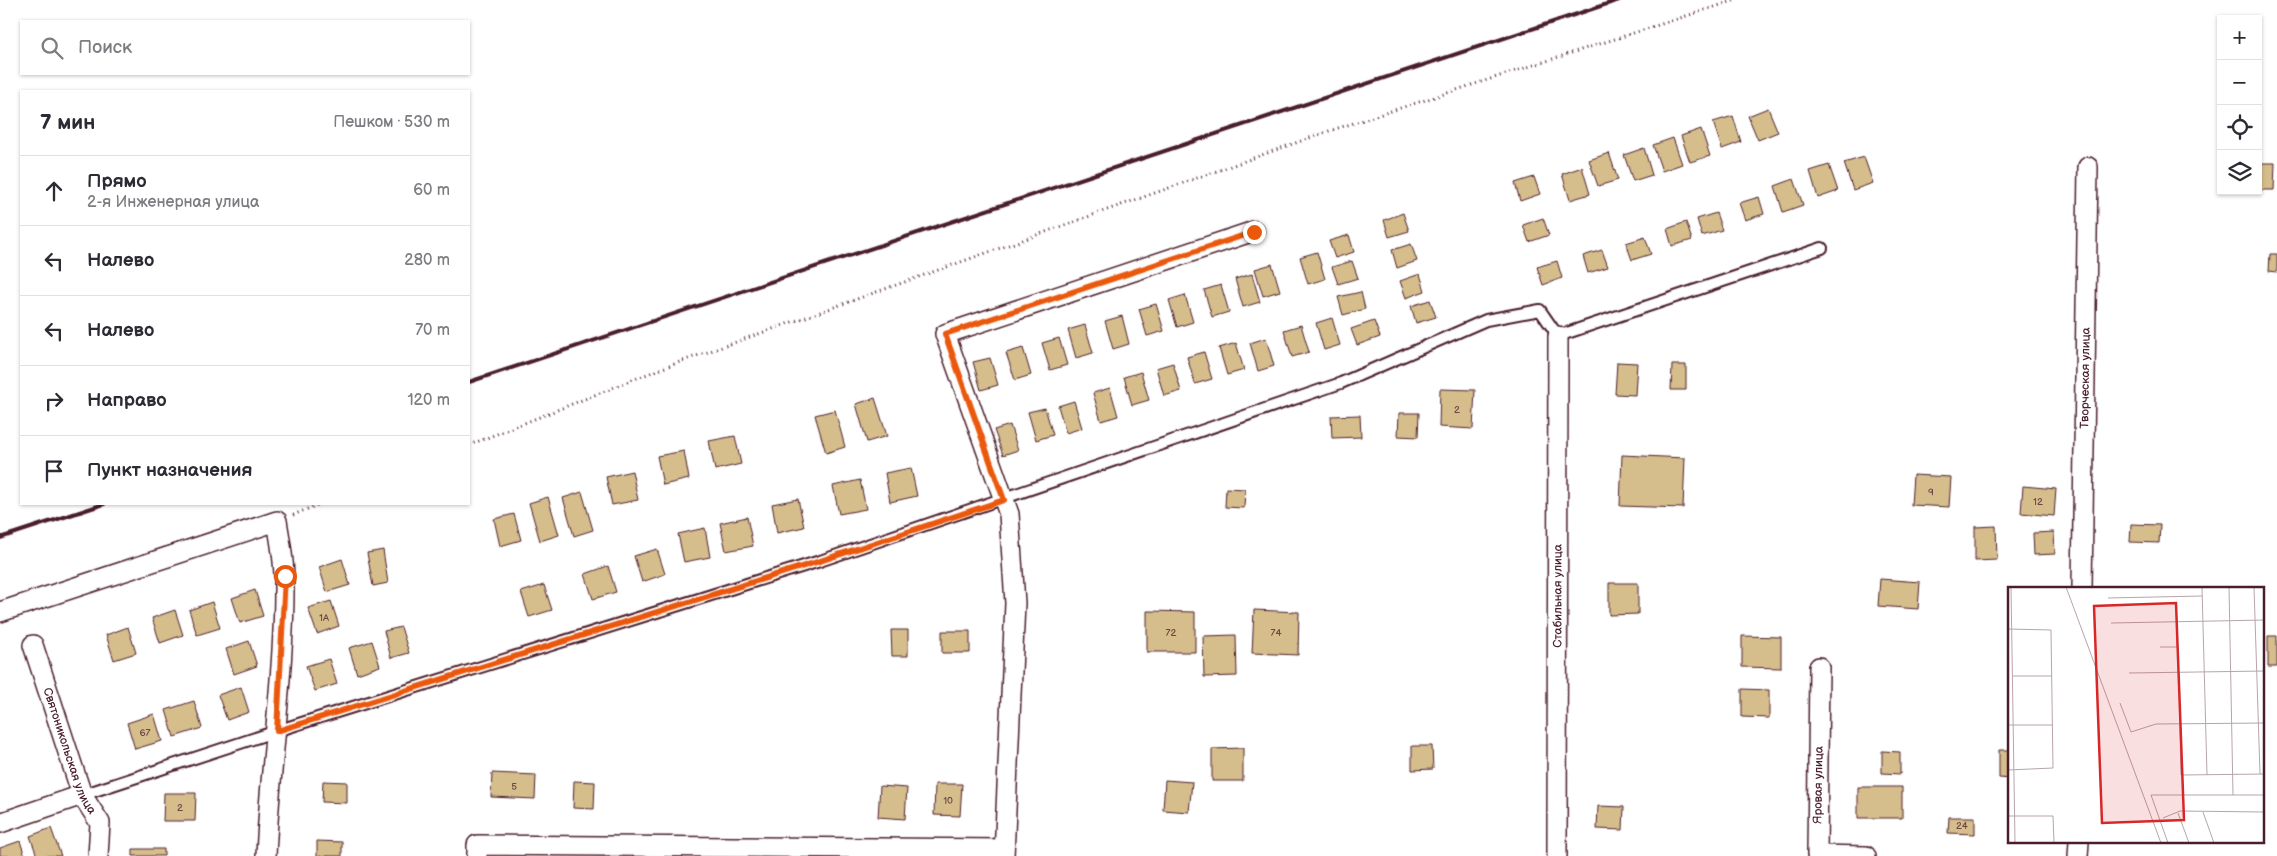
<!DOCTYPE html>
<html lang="ru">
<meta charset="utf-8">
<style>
:root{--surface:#fff;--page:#f7f7f7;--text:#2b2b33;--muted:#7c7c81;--line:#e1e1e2}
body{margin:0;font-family:"Balsamiq Sans",sans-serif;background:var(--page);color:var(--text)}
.controls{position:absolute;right:15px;top:15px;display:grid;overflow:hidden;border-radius:0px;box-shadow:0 1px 4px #0004}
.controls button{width:45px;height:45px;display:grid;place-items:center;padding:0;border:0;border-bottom:1px solid var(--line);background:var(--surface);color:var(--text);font:25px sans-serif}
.stop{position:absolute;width:15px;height:15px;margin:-11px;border:4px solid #ea580c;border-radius:50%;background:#fff}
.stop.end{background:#ea580c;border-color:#fff;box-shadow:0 1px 5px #0008}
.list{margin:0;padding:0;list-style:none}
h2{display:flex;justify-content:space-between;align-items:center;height:65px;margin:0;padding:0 20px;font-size:21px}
h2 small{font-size:16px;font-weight:400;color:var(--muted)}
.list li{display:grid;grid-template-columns:32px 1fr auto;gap:15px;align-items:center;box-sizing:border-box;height:70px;padding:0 20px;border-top:1px solid var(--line)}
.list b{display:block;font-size:19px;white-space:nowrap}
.list p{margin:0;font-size:16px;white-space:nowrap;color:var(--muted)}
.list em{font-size:16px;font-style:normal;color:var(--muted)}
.icon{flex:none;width:28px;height:28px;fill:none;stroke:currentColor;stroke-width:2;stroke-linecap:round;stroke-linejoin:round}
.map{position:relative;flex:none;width:2277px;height:856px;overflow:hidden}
.search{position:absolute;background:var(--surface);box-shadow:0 1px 4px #0004;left:20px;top:20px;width:450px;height:55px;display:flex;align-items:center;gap:12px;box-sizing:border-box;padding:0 18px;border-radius:0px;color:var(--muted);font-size:19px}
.panel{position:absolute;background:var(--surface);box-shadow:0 1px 4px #0004;left:20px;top:90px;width:450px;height:415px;border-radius:0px}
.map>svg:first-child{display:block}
.building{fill:#d6bd8c;stroke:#4a1f2b}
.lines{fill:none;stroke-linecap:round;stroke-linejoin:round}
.service-casing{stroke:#4a1f2b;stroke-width:14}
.minor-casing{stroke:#4a1f2b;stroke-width:22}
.path{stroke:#4a1f2b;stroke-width:3;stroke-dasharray:1 4;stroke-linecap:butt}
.service{stroke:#fff;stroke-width:10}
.minor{stroke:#fff;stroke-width:19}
.rail{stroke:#4a1f2b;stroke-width:4}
.route{stroke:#ea580c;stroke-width:6}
.labels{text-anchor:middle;stroke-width:4;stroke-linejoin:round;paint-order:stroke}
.number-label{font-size:10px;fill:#6d4643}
.street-label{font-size:12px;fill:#4a1f2b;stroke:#fff}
.inset-road{fill:none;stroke:#b7a5aa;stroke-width:1}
.view{fill:#d62828;fill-opacity:0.15;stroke:#d62828;stroke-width:2.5}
.inset-edge{fill:none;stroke:#4a1f2b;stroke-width:2.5}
</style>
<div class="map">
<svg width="2277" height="856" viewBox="0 0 2277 856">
<rect width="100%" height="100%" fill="#fff"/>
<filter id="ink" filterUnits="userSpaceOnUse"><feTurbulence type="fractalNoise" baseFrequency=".02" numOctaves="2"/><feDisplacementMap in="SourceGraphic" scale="10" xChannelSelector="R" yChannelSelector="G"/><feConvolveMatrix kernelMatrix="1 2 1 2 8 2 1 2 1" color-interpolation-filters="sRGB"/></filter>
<g filter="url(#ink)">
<!-- building -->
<path class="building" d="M1768,108L1778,132L1758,140L1748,116Z
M1733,116L1741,142L1722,149L1713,122Z
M1701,129L1710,156L1690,162L1681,136Z
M1673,138L1682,164L1662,171L1653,145Z
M1644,148L1652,175L1633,181L1624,155Z
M1609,153L1618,180L1598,186L1589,160Z
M1864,157L1873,183L1853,190L1844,163Z
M2258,163H2275L2274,190H2258Z
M1829,165L1838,191L1818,198L1810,171Z
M1582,167L1590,194L1570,200L1562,174Z
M1534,177L1540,194L1520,201L1515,183Z
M1794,179L1803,205L1783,212L1775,186Z
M1759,197L1764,214L1745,220L1739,203Z
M1403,213L1409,231L1389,237L1384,220Z
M1716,213L1722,230L1702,236L1697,219Z
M1543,218L1549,235L1529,242L1523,225Z
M1686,222L1692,240L1672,246L1667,229Z
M1349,235L1354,252L1335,258L1329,241Z
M1645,237L1651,254L1632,260L1626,243Z
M1411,244L1417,261L1397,268L1392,250Z
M1602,250L1608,267L1588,273L1583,256Z
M1317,252L1325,279L1308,284L1300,257Z
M2270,254H2277V272L2269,271Z
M1352,261L1358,278L1338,284L1332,267Z
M1557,261L1562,278L1543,285L1537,267Z
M1272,264L1280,291L1263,296L1255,269Z
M1252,274L1260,302L1243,307L1235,279Z
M1420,274L1425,291L1406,298L1400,281Z
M1221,285L1229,312L1212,317L1204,290Z
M1361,292L1365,309L1343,315L1338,297Z
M1185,295L1193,322L1177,327L1169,300Z
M1430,300L1436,317L1416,323L1411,306Z
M1156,304L1164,331L1147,336L1139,309Z
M1122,316L1129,344L1113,349L1105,321Z
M1332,318L1340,345L1324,350L1316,323Z
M1374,321L1380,337L1357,345L1351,329Z
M1085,325L1093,353L1076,358L1068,330Z
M1301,325L1309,352L1292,357L1284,330Z
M1059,338L1067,365L1050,370L1042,343Z
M1266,338L1274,366L1258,371L1250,343Z
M1236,343L1244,370L1227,375L1219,348Z
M1023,348L1031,375L1015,380L1006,353Z
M1204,352L1212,379L1195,384L1187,357Z
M990,358L998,385L981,390L973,362Z
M1617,362L1637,363L1635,395L1615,394Z
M1173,363L1181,391L1164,396L1156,368Z
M1672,365H1686V390H1671Z
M1141,372L1149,400L1132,405L1124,377Z
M1110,388L1118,416L1101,421L1093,393Z
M1440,389L1475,390L1473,429L1439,427Z
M875,398L887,436L867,442L856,404Z
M1074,401L1082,428L1066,433L1058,406Z
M1045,408L1053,435L1036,440L1028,412Z
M835,410L845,447L826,453L815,415Z
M1399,413H1419L1418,437L1398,436Z
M1360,415L1361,437L1332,438L1331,416Z
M1010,425L1018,450L1003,455L994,430Z
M735,436L741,464L715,470L709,441Z
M684,451L689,479L663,485L657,456Z
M1622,455L1685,458L1683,508L1620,506Z
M911,468L917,496L890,502L885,473Z
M632,471L638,500L612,505L606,477Z
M1913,475L1951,477L1949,507L1911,505Z
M860,480L866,509L839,514L833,486Z
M2023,486L2056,489L2054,516L2021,513Z
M1226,488L1245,489L1244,508L1225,507Z
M582,492L593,530L574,536L563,498Z
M548,497L559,535L540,541L529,503Z
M798,499L804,527L777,533L772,504Z
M514,514L521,540L500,546L494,519Z
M747,517L753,546L726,551L720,523Z
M2131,524L2160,525L2159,543L2130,542Z
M1996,526L1997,560L1975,561V527Z
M705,528L710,557L684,562L678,534Z
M2054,532L2055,554L2034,555L2033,533Z
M657,549L665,574L642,582L634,556Z
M383,550L388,583L373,586L367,553Z
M342,559L350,585L327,592L319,567Z
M608,566L616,592L593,599L585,574Z
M1880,579L1920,582L1918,609L1878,606Z
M1609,583H1638V614L1609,615Z
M544,585L552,610L529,617L521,592Z
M255,590L263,616L240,623L232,598Z
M331,601L339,626L317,634L308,608Z
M212,602L220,628L197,635L189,610Z
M175,610L183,635L160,643L152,618Z
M1254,610L1299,612L1298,655L1252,653Z
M1147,611L1195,612V652H1147Z
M128,627L136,653L114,660L106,635Z
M401,627L409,653L391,658L384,631Z
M891,630H908V656H892Z
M942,631H970V653H942Z
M1236,635L1237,676L1204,677L1203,636Z
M1742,636L1781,637V668L1742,667Z
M2268,636H2277V667H2268Z
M249,641L257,666L234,674L226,649Z
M372,641L380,666L357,674L349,648Z
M329,659L337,684L315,691L306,666Z
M241,687L249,712L227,720L218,695Z
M1742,689L1769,690V718L1742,717Z
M194,701L202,728L174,737L166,710Z
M154,714L162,741L135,749L127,723Z
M1412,746H1432L1433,769L1412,770Z
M1243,748V781H1212V749Z
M1999,750H2010V779L1999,778Z
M1882,751L1900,752V774L1882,773Z
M492,773L536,775L535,799L491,797Z
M1165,780L1192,782L1189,812L1163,810Z
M323,781L347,782V803L322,802Z
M574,781L595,782L594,809L573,808Z
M935,784H962L960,816L934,815Z
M880,786L907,788L905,819L878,817Z
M1858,787H1902V818H1858Z
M164,793H196L195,821H163Z
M1598,806L1624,807L1623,830L1597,829Z
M1949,817H1975V834L1948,833Z
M51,828L61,856H37L30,836Z
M20,841L25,856H0V848Z
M317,841L342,842V856H317Z
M133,849H164V856H133Z"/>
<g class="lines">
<defs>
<path id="service" d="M82,795L289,727L820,561L1341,383L1486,320L1540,310L1558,336L1822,248"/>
<g id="minor">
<path id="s1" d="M2082,588L2088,167"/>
<path d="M0,612L277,521C280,539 284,559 284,578C285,671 270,763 266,856"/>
<path id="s2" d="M33,645L82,795L100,823L98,856"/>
<path d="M1819,667L1817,855L1866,856"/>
<path d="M0,823L82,795"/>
<path d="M477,856V845L1004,849"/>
<path d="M1004,856L1015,603L1009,514L945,334L1254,231"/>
<path id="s3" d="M1557,856L1558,336"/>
<path d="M2078,856L2079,842"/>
</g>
</defs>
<!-- service casing -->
<use href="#service" class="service-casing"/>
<!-- minor casing -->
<use href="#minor" class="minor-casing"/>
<!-- path -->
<path class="path" d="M469,445L660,369L1332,130L1736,0
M293,515L320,504"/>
<!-- service -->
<use href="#service" class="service"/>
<!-- minor -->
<use href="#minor" class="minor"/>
<!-- rail -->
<path class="rail" d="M469,382L1619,0
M0,538L104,504"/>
</g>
</g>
<g class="lines" filter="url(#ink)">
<!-- route -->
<path class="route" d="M285,576L277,731L820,561L1004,500L945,334L1254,232"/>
</g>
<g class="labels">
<!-- number labels -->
<g class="number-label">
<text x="1457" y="413">2</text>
<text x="1931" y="495">9</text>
<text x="2038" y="505">12</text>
<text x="324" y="621">1А</text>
<text x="1171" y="636">72</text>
<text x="1276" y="636">74</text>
<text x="145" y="736">67</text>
<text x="514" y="790">5</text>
<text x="948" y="804">10</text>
<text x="180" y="811">2</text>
<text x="1962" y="829">24</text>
</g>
<!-- street labels -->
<g class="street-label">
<text dy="4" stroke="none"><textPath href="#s1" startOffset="210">Творческая улица</textPath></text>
<text dy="4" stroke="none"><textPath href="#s3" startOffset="260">Стабильная улица</textPath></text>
<text dy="4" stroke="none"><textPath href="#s2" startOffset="112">Святоникольская улица</textPath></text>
<text transform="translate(1818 785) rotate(-89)" y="4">Яровая улица</text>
</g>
</g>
<!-- overview -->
<g transform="translate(2008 587)">
<rect width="256" height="256" fill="#fff"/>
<path class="inset-road" d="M3,0L7,256M58,0L153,256M194,0L199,188M221,0L225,208M246,0L252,187M100,11L194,9M103,36L257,33M0,42L43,43L45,181L0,183M152,60H169V35M121,86L257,84M5,89H44M112,116L123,145L148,137L257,136M0,138H45M172,138L173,188L257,187M195,225L206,256M170,226L181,256M0,229H45L46,256M155,231L172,224L257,225M160,256L143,208H257"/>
<path class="view" d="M168,16L176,233L94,236L86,19Z"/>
<rect width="256" height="256" class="inset-edge"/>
</g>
</svg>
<div class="controls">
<button>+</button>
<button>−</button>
<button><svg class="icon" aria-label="locate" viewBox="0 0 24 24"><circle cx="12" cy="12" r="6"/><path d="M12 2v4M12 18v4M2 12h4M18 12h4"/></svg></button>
<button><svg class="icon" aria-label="layers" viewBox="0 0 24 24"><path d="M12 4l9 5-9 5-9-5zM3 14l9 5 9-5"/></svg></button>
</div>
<div class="stop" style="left:285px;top:576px"></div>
<div class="stop end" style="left:1254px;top:232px"></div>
<div class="search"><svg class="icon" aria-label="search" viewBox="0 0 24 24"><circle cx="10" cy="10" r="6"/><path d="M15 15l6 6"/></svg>Поиск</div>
<section class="panel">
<h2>7 мин<small>Пешком · 530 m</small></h2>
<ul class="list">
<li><svg class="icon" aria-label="ahead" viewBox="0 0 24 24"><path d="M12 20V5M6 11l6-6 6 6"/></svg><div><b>Прямо</b><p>2-я Инженерная улица</p></div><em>60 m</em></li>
<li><svg class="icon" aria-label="left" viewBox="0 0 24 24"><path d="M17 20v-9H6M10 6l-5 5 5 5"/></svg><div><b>Налево</b></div><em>280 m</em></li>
<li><svg class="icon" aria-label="left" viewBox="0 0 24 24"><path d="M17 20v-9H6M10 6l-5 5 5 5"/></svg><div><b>Налево</b></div><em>70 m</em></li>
<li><svg class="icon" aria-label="right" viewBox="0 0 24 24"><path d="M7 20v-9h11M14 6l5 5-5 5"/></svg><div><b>Направо</b></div><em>120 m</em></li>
<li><svg class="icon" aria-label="arrive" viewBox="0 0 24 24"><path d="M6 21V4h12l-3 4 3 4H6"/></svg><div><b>Пункт назначения</b></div></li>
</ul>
</section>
</div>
